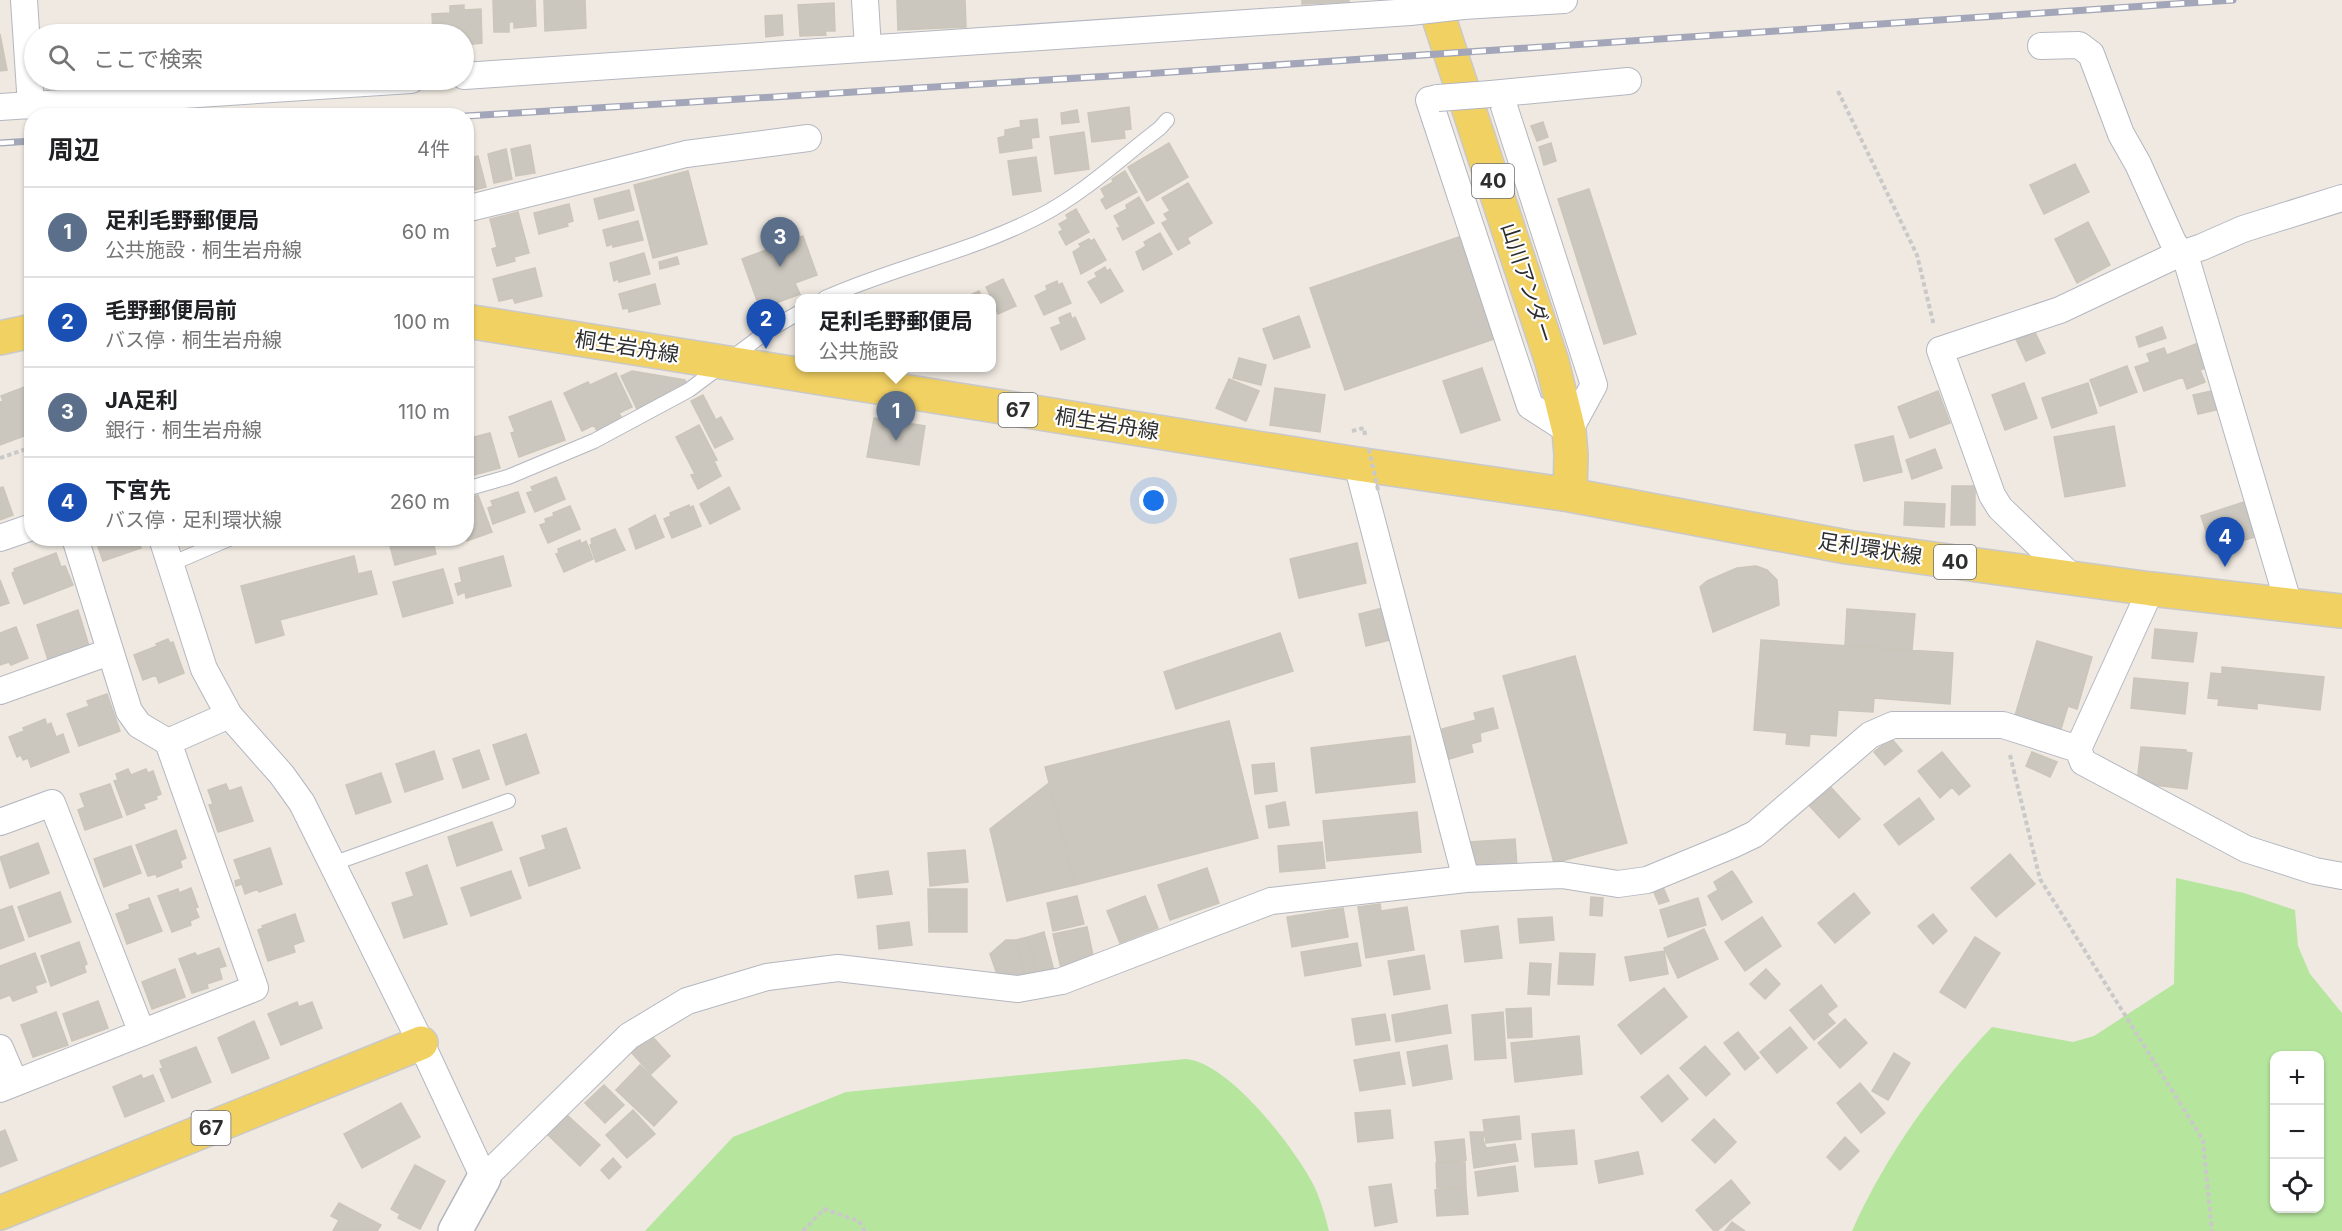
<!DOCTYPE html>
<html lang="ja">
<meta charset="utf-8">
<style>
:root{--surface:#fff;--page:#f2f2f2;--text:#202124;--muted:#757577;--line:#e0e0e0;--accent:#db2777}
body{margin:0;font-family:Inter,"Noto Sans JP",sans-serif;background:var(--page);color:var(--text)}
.controls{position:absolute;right:18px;bottom:18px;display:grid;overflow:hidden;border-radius:12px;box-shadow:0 2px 4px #0004}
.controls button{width:54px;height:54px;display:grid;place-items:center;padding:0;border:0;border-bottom:2px solid var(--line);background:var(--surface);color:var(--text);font:30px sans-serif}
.you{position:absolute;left:1154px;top:501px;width:21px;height:21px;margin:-15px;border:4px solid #fff;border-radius:50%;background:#1a73e8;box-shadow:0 0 0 9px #1a73e833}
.badge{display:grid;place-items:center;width:39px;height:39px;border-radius:50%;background:var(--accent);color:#fff;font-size:20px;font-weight:700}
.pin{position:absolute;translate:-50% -50px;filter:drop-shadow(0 2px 3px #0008)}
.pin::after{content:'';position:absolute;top:32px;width:21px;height:18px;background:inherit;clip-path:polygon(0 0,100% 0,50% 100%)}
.popup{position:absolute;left:795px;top:294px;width:201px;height:78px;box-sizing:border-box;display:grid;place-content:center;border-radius:12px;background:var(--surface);filter:drop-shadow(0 2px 4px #0005);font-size:20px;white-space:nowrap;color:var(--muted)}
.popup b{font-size:22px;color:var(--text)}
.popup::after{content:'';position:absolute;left:50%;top:100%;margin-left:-12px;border:12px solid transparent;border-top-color:var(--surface)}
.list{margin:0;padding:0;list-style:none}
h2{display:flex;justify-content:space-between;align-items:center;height:78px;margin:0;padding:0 24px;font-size:26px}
h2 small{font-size:20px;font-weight:400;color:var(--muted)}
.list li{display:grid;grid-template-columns:39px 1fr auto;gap:18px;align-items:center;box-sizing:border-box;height:90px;padding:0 24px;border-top:2px solid var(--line)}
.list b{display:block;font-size:22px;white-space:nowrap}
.list p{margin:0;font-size:20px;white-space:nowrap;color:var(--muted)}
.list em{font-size:20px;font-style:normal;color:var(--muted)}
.icon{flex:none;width:33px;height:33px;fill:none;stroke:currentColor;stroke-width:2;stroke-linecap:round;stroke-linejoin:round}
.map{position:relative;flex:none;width:2342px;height:1231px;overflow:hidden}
.search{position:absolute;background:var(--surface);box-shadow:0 2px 4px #0004;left:24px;top:24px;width:450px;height:66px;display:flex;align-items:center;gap:15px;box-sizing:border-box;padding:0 21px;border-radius:33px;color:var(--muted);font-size:22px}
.panel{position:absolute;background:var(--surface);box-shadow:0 2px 4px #0004;left:24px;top:108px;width:450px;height:438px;border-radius:24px}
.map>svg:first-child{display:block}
.green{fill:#b6e59e;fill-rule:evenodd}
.building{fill:#cbc7bf;stroke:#cbc5ba;stroke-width:1.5}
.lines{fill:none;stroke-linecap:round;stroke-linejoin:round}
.service-casing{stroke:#b4b7c1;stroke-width:16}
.minor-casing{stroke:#b4b7c1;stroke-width:28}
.tertiary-casing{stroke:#b4b7c1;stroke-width:36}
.primary-casing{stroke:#c9c9c9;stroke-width:36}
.path{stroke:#c9c9c9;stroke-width:4;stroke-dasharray:4.5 3;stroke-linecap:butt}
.service{stroke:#fff;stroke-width:14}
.minor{stroke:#fff;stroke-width:26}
.tertiary{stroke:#fff;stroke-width:33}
.primary{stroke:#f2d163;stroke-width:33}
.rail-casing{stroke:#a3a6b8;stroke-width:7}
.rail{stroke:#fff;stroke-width:4.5;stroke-dasharray:14;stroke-linecap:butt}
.minor-bridge-casing{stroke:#b4b7c1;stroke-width:28;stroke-linecap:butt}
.path-bridge{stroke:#c9c9c9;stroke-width:4;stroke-dasharray:4.5 3;stroke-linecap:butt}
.minor-bridge{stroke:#fff;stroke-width:26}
.labels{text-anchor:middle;stroke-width:4.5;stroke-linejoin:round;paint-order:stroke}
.shield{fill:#fff;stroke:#6d6d6d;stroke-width:1.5}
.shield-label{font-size:20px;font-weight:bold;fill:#2e2e2e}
.street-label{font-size:21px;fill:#2e2e2e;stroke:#fff}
</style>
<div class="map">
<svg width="2342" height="1231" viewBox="0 0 2342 1231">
<rect width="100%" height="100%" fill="#efe9e1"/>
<!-- green -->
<path class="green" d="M2176,878L2244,893L2295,910L2298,946L2310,974L2342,1013V1231H1852C1886,1155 1935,1087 1992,1027L2073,1042L2094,1036L2174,984ZM2274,1056H2320V1208H2274Z
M1186,1059C1228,1062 1293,1146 1312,1182C1320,1197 1325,1215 1329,1231H645L733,1137L846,1092Z"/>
<!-- building -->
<path class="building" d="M493,0H535L536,26L514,28V22H509V32H494Z
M544,0H585L586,28L545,31Z
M897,0H965L966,27L898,30Z
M1302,0H1349V2L1302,4Z
M834,3L835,31H825L826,35L800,36L798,5Z
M464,5V10L481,9L482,43L464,45V34H433L432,14L450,13V6Z
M782,15L783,35L766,37L765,16Z
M0,34L7,70L0,71Z
M51,80H64V87H57Z
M1129,107L1131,129L1124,130L1125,138L1092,142L1088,113Z
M1077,110L1079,122L1062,124L1061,113Z
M1037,119L1039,137L1031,138L1032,148L1000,153L998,138L1005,136V130L1021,127L1020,121Z
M1543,122L1548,137L1537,141L1531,126Z
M1084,132L1089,169L1055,174L1050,137Z
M1169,143L1188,177L1147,201L1128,167Z
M1551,143L1556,161L1544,165L1539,147Z
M530,145L535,173L516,176L511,149Z
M506,149L512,179L494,183L488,154Z
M478,156L486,187L466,192V159Z
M1036,157L1041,191L1013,195L1008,161Z
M2075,164L2089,192L2044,214L2030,185Z
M688,171L707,244L653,258L634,185Z
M1125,171L1137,192L1106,209L1101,200L1105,197L1101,189L1113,182L1112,179Z
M1188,183L1212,223L1187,238L1190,243L1178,250L1162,223L1168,220L1164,214L1170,211L1162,198Z
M1589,189L1636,334L1604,344L1558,199Z
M629,190L634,210L599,219L594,199Z
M1139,197L1154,223L1123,240L1117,228L1120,227L1114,216L1127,209L1126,205Z
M569,204L573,221L567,223L568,226L539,234L534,213Z
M1076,209L1089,232L1066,245L1059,232L1063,230L1059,224L1068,219L1066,215Z
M518,212L529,253L514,257L515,261L497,266L492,249L497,247L490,219Z
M638,221L643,240L613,247V244L607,246L603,230Z
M2088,222L2110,265L2077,283L2055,239Z
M1160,233L1172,254L1143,270L1136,252L1146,246L1144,242Z
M803,236L817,275L795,283L800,294L760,309L742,259Z
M1459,237L1494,339L1345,390L1310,288Z
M1089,239L1091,241L1094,239L1106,260L1081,274L1073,252L1081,247L1079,244Z
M644,253L650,274L619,282L618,279L614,281L610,263Z
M677,257L679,264L660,269L659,262Z
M1105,267L1107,271L1110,269L1123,291L1101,303L1088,282L1097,277L1095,273Z
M535,268L542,296L515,303L513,298L499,301L493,279Z
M1003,279L1016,306L998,314L996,310L992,312V298H964L979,291L982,298L990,295L986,287Z
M1057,281L1058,285L1062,283L1071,303L1044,315L1035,296L1047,290L1046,286Z
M655,284L660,304L629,312L628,308L623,309L619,294Z
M1070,313L1072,319L1075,317L1085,339L1061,350L1051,328L1061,324L1059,318Z
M1299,316L1310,347L1274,359L1263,329Z
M2162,327L2166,338L2139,347L2136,337Z
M2034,330L2045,353L2026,361L2016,339Z
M2201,342L2211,366L2200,370L2205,382L2187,389L2183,377L2144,391L2135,367L2150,362L2147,354L2164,348L2167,355Z
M1239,358L1266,365L1261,385L1233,378Z
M2127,366L2137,392L2100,406L2090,380Z
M1482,368L1500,420L1461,433L1443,381Z
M632,371L685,380L687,386L637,409L621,376Z
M616,373L632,407L619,413L622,419L597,431L594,425L582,431L564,393L588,382L590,385Z
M1229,379L1259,391L1246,421L1216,408Z
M2024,383L2037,418L2005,430L1992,395Z
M2088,383L2097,413L2052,428L2042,398Z
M32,384V433L0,445V402L3,401L1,396Z
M1275,388L1325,395L1320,432L1270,425Z
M2221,389L2225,408L2198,414L2193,395Z
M1938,391L1950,423L1910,438L1898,407Z
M703,395L716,420L721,417L733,439L715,448L691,401Z
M551,401L565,440L519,457L511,433L515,432L509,417Z
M874,418L925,426L919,465L867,457Z
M699,425L717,460L714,461L721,476L698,489L691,475L695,474L676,437Z
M2114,426L2125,486L2065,497L2054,437Z
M490,433L500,468L470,476L466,464V439Z
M1893,436L1902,472L1864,481L1855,445Z
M1935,449L1942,468L1912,479L1906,460Z
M556,477L565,499L535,512L527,493L533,491L531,487Z
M1952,486H1975V525H1951Z
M3,487L13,515L0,520V488Z
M729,487L740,509L710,524L700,504Z
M518,492L525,512L493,524L488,508L493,506L491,501Z
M478,495L492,532L467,541L466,500Z
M2247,501L2258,536L2212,550L2201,516Z
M1905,502L1945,504L1944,527L1904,525Z
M689,505L690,508L693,506L701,526L672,538L664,519L671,516L670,513Z
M570,506L580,529L548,543L540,525L546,523L545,519L554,516L553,513Z
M655,515L664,537L636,549L629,529Z
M615,529L625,550L596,562L590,545L592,544L591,539Z
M95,538H139L141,548L103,561Z
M388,538H432L436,554L395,565Z
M580,540L581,544L586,541L593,559L564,572L556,554L559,553L558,549Z
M1357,543L1366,583L1299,598L1290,559Z
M56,553L61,567L65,566L73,585L24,604L12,573L15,571L14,569Z
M354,556L358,574L371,571L377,594L280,620L284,635L256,643L241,586Z
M503,556L511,586L466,598L465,592L458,595L455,584L462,582L459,568Z
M1756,566L1767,570L1777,580L1779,605L1713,632L1700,587L1707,581L1737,568Z
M443,569L453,603L403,617L393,582Z
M0,580L9,603L0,606Z
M1383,608L1390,640L1366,646L1359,614Z
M1847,609L1915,614L1912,650L1845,646Z
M78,610L89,646L48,660L37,625Z
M16,627L28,658L11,665L9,662L0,665V633Z
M2155,629L2197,633L2193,662L2152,658Z
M1280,633L1293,671L1176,709L1164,672Z
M168,639L170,643L173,642L184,673L159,683L156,675L143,680L134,655L157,646L156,644Z
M1761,640L1953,653L1950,704L1874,698L1873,712L1838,710L1836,736L1810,734L1809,746L1786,744L1787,733L1754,730Z
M2037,641L2092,657L2077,709L2068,706L2060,732L2014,719Z
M1575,656L1627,843L1554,863L1503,676Z
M2222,667L2324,677L2320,710L2257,703V709L2218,705L2219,699L2208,698L2211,673L2222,674Z
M2134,678L2188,683L2185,714L2131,708Z
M107,694L120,731L79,746L67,714L89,706L87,701Z
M1493,708L1498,728L1480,733L1481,741L1471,744L1473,752L1449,759L1442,729L1476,720L1474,713Z
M45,719L47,725L51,723L56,737L63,734L69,752L31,767L28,758L23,760L21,755L17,757L9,737L24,731L23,728Z
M1229,721L1258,838L1075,885L1045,767Z
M526,734L539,773L506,785L493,745Z
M1410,736L1415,782L1316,793L1311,748Z
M1891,738L1902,751L1885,765L1874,752Z
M2141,747L2186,750V752L2192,753L2187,789L2137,783Z
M479,750L489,779L463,788L453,759Z
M434,751L443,779L405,792L396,764Z
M1942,752L1970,786L1959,795L1952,787L1940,798L1918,771Z
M2032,752L2057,762L2050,777L2026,766Z
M1274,763L1277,791L1255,794L1252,765Z
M128,769L131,775L146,769L148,773L153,771L161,794L156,796L157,799L143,804L145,808L127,815L114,781L118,780L116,774Z
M381,773L391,802L356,814L346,785Z
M1826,782L1860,819L1839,838L1806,802Z
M1049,783L1075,885L1007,901L990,829Z
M110,784L122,817L85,830L78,810L85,807L80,794Z
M226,784L229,791L241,787L253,821L218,832L209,805L213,804L208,790Z
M1919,798L1934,819L1899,845L1884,825Z
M1285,802L1289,825L1269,828L1266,806Z
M1417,812L1421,852L1327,861L1323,821Z
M492,822L502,850L457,866L448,837Z
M566,828L580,868L529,886L520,858L546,849L542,836Z
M176,830L186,858L180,861L182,867L157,877L156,874L148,876L136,845Z
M1515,839L1517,866L1470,869L1469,842Z
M1322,842L1325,868L1280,872L1278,846Z
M38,843L49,873L10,888L0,857Z
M131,846L141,873L104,887L94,859Z
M270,848L282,884L259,892L258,889L245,894L242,884L236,886L235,881L241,879L234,860Z
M965,850L968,882L930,886L928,853Z
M2010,854L2035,884L1996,917L1971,888Z
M427,865L447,924L404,938L392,903L414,896L406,873Z
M1207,868L1219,903L1170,920L1158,885Z
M511,871L521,898L471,916L461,888Z
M888,871L892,894L858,898L855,876Z
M1732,871L1737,878L1718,890L1714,882Z
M1737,878L1752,902L1722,920L1708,896Z
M1663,887L1669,901L1659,904L1653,890Z
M191,888L198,907L195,908L199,917L190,921L191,925L172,932L158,896L178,889L179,893Z
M928,889H967V932H929Z
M60,892L71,922L29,937L18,907Z
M1854,893L1870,913L1835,943L1818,923Z
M1077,896L1084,924L1053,931L1047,903Z
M1145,896L1158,928L1120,943L1107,911Z
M1591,897L1603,898L1602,916L1590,915Z
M149,898L162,931L127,944L116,914L130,909L129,905Z
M1698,898L1706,925L1668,937L1660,910Z
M1380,904L1381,911L1407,907L1414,950L1366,958L1358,907Z
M12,906L24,940L0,949V910Z
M1343,908L1348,937L1292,947L1287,917Z
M295,914L304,941L293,945L295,952L268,961L258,930L263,928L262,926Z
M1933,914L1947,931L1933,944L1918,926Z
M1552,917L1554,940L1520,943L1518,919Z
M1762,917L1781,946L1745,971L1725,942Z
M909,922L912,945L879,949L877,926Z
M1498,926L1502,958L1465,962L1461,931Z
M1087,927L1094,960L1061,968L1053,934Z
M1704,929L1718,959L1678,978L1664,948Z
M1044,932L1054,971L1037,975L1028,937Z
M1028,937L1037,975L1026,978L1016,940Z
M1975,937L2000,953L1965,1008L1940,992Z
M1006,940H1016L1026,978L998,977L990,954Z
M79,942L87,964L84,966L86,972L51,986L41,956Z
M1357,943L1361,966L1305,976L1301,952Z
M219,948L226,966L219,968L222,979L207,984L208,988L192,993L179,959L195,953L197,956Z
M1664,951L1668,974L1630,981L1625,957Z
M35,953L46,982L35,986L37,992L13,1001L10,995L0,999V966Z
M1560,953L1595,954L1593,985L1558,984Z
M1424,955L1430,989L1394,995L1388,961Z
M1530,963L1551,964L1549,995L1528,994Z
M175,969L185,997L152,1009L142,982Z
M1766,969L1780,984L1765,999L1750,984Z
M1821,985L1837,1006L1827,1014L1835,1023L1814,1040L1790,1010Z
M1664,988L1687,1017L1641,1054L1618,1025Z
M98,1001L108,1028L72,1041L63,1014Z
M297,1002L299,1007L312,1002L322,1028L281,1045L268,1014Z
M1447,1005L1451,1033L1396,1042L1392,1015Z
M1531,1008L1532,1037L1508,1038L1506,1009Z
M56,1012L68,1045L33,1057L21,1025Z
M1503,1012L1506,1058L1475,1060L1472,1015Z
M1385,1014L1390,1040L1356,1045L1352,1019Z
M1845,1019L1867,1043L1840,1068L1818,1043Z
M254,1021L269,1058L232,1073L218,1038Z
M1790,1027L1807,1048L1777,1073L1760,1052Z
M1738,1032L1759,1058L1745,1070L1724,1043Z
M650,1034L670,1056L651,1074L631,1052Z
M1579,1036L1582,1074L1515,1082L1511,1043Z
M1447,1045L1452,1079L1413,1086L1407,1052Z
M1705,1046L1730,1074L1706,1096L1680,1068Z
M196,1047L211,1082L172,1098L160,1069L163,1068L160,1061Z
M1399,1052L1405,1084L1360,1091L1354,1060Z
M1894,1053L1910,1063L1888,1100L1872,1091Z
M640,1065L677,1102L654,1126L616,1090Z
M141,1075L143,1079L153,1075L164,1101L125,1117L113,1087Z
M1668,1075L1688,1099L1662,1122L1641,1097Z
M1860,1083L1885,1113L1861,1133L1837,1103Z
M604,1085L624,1105L605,1123L585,1103Z
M401,1103L420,1137L362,1168L344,1134Z
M633,1110L655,1134L627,1158L606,1135Z
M1390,1110L1393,1138L1358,1142L1355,1113Z
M567,1115L600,1145L580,1166L548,1135Z
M1519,1116L1521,1139L1486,1143L1483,1120Z
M1714,1119L1736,1142L1715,1163L1692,1140Z
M5,1130L17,1160L0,1167V1132Z
M1574,1130L1577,1164L1535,1167L1532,1134Z
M1470,1132H1484L1483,1140L1486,1148L1515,1144L1518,1161L1474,1168Z
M1845,1137L1859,1151L1840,1170L1827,1157Z
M1464,1139L1466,1160L1437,1163L1435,1142Z
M1638,1152L1643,1174L1599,1183L1595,1161Z
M613,1158L621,1167L609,1179L601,1170Z
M1465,1162L1466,1188H1437L1436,1163Z
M415,1165L445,1181L420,1229L398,1218L400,1214L391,1209Z
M1515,1166L1518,1191L1478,1196L1475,1172Z
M1731,1180L1750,1203L1717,1231H1714L1696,1210Z
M1391,1184L1397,1222L1375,1226L1369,1187Z
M1466,1188L1468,1214L1437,1216L1435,1190Z
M339,1203L381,1225L377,1231H333L339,1220L331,1216Z
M1732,1222L1745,1231H1725Z"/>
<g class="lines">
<defs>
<path id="service" d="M825,298C894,267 970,252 1038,217C1082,195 1121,158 1160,128L1167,120
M466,489L508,477L594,441L689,390L769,330L800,312
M171,564L231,538
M332,864L508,801"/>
<path id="minor" d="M24,0L31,106
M865,0L868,48
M1463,6L1564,0
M2041,46L2079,45L2091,54L2121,134L2138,164L2173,242L2188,265L2289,605
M464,76L1410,12
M1491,94L1628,81
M1438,98L1429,100L1530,406L1569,431L1594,385L1500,94
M0,107L411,80
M466,209L686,154L808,138
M1357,464L1466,879
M0,538L32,527
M75,538L129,711L139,725L168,742L229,715
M162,538L204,669L229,715L282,775L302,803L421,1043L484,1178L629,1036L687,1001L767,977L838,968L1018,989L1062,981L1271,901L1466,879L1562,875L1618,884L1647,880L1732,845L1755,834L1870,735L1893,725H2003L2078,749L2151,589
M2073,578L2000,508L1992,495L1940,350L2060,310L2172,257L2202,247L2243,229L2342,198
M0,691L109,652
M2078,749L2083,762L2246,849L2315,871L2342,876
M0,822L52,803L142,1033
M0,1048L15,1083
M0,1089L255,988L168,742"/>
<path id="tertiary" d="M455,1231L484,1178"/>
<path id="primary" d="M1433,0L1552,362L1569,431L1571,455L1570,495
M466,321L1357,464L1570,495L1847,547L2151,589L2342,611
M0,338L32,331
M0,1213L421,1043"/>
</defs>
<!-- service casing -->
<use href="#service" class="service-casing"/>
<!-- minor casing -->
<use href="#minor" class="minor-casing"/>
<!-- tertiary casing -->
<use href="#tertiary" class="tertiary-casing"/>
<!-- primary casing -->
<use href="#primary" class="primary-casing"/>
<!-- path -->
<path class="path" d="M1838,91L1917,255L1934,326
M1352,431L1364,428L1365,435
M0,458L32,447
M2010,755L2040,879L2203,1140L2212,1231
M803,1231L824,1209L859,1221L865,1231"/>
<!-- service -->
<use href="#service" class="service"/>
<!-- minor -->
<use href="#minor" class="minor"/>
<!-- tertiary -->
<use href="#tertiary" class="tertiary"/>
<!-- primary -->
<use href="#primary" class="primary"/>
<defs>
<path id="rail" d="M466,116L1143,74L2233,0
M0,143L32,141"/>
</defs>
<!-- rail casing -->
<use href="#rail" class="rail-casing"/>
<!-- rail -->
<use href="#rail" class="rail"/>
<defs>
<path id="minor-bridge" d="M1410,12L1463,6
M1438,98L1491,94"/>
</defs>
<!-- minor-bridge casing -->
<use href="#minor-bridge" class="minor-bridge-casing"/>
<!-- path-bridge -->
<path class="path-bridge" d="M1369,449L1378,490"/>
<!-- minor-bridge -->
<use href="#minor-bridge" class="minor-bridge"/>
</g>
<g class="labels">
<!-- shield labels -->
<g class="shield">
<rect x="1472" y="164" width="42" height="34" rx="4.5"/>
<rect x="998.5" y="393" width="39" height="34" rx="4.5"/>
<rect x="1934" y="545" width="42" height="34" rx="4.5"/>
<rect x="191.5" y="1111" width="39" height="34" rx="4.5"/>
</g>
<g class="shield-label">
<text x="1493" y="188">40</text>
<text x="1018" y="417">67</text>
<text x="1955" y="569">40</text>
<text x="211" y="1135">67</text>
</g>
<!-- street labels -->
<g class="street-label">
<text transform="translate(1527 283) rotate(72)" y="7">山川アンダー</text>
<text transform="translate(627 347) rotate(9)" y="7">桐生岩舟線</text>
<text transform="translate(1107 424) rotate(9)" y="7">桐生岩舟線</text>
<text transform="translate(1870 549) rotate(9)" y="7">足利環状線</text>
</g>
</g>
</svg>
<div class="controls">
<button>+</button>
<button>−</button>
<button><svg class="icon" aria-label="locate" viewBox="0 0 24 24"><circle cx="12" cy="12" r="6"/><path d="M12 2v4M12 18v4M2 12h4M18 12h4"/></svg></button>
</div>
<div class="you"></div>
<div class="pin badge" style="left:896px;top:441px;background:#5c6f8a">1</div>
<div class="popup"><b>足利毛野郵便局</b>公共施設</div>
<div class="pin badge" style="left:766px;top:349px;background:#1a4fb4">2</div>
<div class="pin badge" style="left:780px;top:267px;background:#5c6f8a">3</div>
<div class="pin badge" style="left:2225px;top:567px;background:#1a4fb4">4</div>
<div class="search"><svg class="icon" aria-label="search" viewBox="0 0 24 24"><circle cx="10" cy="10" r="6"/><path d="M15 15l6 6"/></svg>ここで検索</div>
<section class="panel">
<h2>周辺<small>4件</small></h2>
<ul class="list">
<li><span class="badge" style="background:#5c6f8a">1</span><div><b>足利毛野郵便局</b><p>公共施設 · 桐生岩舟線</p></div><em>60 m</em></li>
<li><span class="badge" style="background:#1a4fb4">2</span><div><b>毛野郵便局前</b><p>バス停 · 桐生岩舟線</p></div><em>100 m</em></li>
<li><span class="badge" style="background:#5c6f8a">3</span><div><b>JA足利</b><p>銀行 · 桐生岩舟線</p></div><em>110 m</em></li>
<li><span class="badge" style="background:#1a4fb4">4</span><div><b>下宮先</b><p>バス停 · 足利環状線</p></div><em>260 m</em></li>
</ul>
</section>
</div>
